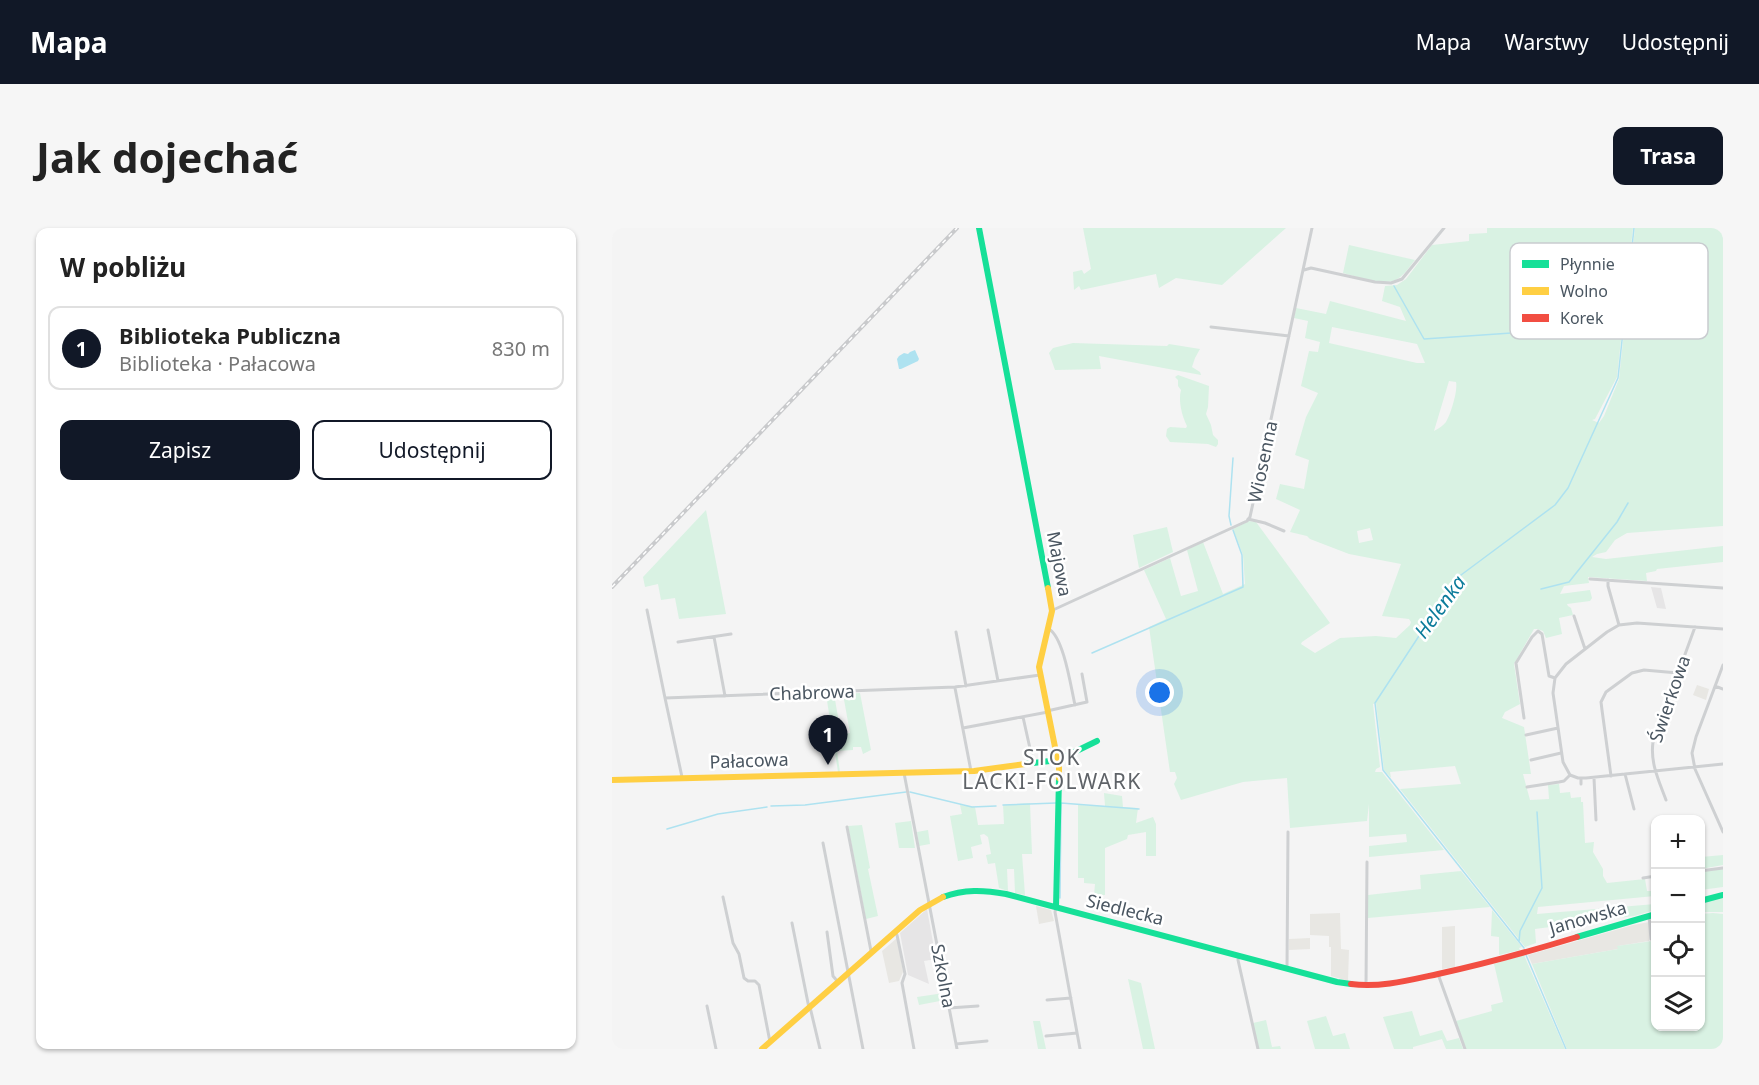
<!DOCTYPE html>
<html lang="pl">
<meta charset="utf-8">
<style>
:root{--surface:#fff;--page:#f6f6f6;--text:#222;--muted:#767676;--line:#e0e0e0;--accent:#111827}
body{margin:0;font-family:"Noto Sans",sans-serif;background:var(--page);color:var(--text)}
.controls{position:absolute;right:18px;bottom:18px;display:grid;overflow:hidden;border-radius:12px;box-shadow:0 2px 4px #0004}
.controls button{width:54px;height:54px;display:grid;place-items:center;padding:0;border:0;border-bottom:2px solid var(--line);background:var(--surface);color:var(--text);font:30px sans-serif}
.you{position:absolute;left:548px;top:465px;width:21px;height:21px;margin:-15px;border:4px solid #fff;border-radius:50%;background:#1a73e8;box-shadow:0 0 0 9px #1a73e833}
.badge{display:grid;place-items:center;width:39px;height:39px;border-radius:50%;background:var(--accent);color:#fff;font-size:20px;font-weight:700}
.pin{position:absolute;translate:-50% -50px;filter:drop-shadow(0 2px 3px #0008)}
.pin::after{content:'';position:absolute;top:32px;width:21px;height:18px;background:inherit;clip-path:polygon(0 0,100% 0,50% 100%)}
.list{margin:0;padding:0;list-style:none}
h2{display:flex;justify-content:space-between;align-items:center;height:78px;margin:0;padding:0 24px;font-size:26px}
h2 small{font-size:20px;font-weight:400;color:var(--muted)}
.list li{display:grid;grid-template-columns:39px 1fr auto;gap:18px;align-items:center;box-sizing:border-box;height:84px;margin:0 12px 12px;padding:0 12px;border:2px solid var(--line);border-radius:12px}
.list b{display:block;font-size:22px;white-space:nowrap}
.list p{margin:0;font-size:20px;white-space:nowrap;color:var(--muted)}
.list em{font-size:20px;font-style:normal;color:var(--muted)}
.actions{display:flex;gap:12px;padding:18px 24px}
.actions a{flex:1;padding:14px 0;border:2px solid var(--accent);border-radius:12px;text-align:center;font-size:21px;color:var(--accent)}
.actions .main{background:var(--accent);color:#fff}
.icon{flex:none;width:33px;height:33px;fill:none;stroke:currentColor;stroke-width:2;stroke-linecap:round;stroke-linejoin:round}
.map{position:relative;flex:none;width:1111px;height:821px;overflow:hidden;border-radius:12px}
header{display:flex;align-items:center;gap:36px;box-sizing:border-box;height:84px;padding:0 30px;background:var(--accent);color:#fff}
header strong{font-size:28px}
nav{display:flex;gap:33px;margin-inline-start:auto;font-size:21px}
.intro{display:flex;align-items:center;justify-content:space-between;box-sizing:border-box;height:144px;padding:0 36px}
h1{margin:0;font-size:42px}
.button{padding:15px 27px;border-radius:12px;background:var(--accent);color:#fff;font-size:21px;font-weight:700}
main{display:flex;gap:36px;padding:0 36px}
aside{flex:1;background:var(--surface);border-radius:12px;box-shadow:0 2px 4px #0004}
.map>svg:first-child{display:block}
.commercial{fill:#e8e7e3}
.education{fill:#e6e5e6}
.green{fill:#d9f2e3;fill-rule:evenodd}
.water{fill:#aee2f0}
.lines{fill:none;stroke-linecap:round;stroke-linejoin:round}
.stream{stroke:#aee2f0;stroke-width:1.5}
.street{stroke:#ced0d2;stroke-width:3}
.fast{stroke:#16e098;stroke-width:6}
.slow{stroke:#ffcf43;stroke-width:6}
.jam{stroke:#f24e42;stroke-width:6}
.rail-casing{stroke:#c9cacc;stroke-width:4}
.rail{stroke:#fff;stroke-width:1.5;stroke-dasharray:4.5;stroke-linecap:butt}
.labels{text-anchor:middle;stroke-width:5;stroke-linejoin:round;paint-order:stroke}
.street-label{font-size:18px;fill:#4a5661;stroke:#fff}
.water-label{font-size:20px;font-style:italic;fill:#0c7c9b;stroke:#fff}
.quarter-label{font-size:21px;letter-spacing:1.5px;fill:#5f6368;stroke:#fff}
.key{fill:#fff;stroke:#c9ccd0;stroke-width:1.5}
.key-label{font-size:16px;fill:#4a5661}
</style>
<header>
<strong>Mapa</strong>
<nav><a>Mapa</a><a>Warstwy</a><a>Udostępnij</a></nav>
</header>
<div class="intro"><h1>Jak dojechać</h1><a class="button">Trasa</a></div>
<main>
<aside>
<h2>W pobliżu<small></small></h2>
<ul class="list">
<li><span class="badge">1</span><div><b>Biblioteka Publiczna</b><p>Biblioteka · Pałacowa</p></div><em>830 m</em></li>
</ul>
<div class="actions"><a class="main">Zapisz</a><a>Udostępnij</a></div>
</aside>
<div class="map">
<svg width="1111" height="821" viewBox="0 0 1111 821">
<rect width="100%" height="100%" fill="#f4f4f4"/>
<!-- commercial -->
<path class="commercial" d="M1085,457L1097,461L1094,472L1081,467Z
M424,678L439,682L442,693L427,696Z
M728,685L729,721L737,722L736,753L719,748V719H717V708L698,707V686Z
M1037,694V713L1006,718V721L920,736L916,727L1021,697Z
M843,698V739L830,741V699Z
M285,710L291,744L287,753L277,755L270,723Z
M698,710V721L677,722V711Z"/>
<!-- education -->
<path class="education" d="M1039,359L1049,360L1054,381L1045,380Z
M315,681L324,731L312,733L317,756L296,747L288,705Z"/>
<!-- green -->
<path class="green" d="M471,0H674L610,57L564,50L547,60L544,46L469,62L467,58L462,62L461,44L470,42L472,46L479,41Z
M875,0H1021L1005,149L983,191L980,192L987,195L992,188L1007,151L1023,0H1111V298L1015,305L1003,312L994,324L985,326L980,329L994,331L1111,318V334L1045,341L1044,343L1034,345L1035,353L976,349L977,355L952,358L948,366L978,362L980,370L978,373L955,376L956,378L959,380L961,387L947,390L950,406L934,410L931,403L925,401H922L902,436L908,476L893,484L890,490L912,499L919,546H911L918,572L937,571L936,557L947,556L948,565L958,564L959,570L969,569V574H971L973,615L982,614L981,624L991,641V648L995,655L1033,651L1035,663H1043V668L926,679L925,686L1043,676V682L1022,688L923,701L924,715L913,719L788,561L849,556L843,538L778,544L779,550L772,542L764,475L761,476L768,539L764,541L763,544H770L832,622L757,629V618L795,614L794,606L757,609V576L755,593L678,600L675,550L631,554L569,572L562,556L565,550L563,544H558L537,399L554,391L532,342L558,330L569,368L586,363L575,322L591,314L611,366L633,356L631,327L621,301L637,293L644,294L718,395L690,414L689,416L703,425L728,410L764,408L784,410L798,397L799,394L797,391L770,388L789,336L737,326L698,311L695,308L678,304L688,282L664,271L668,256L692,261L697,232L683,227L694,189L706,165L689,158L697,123L706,124L708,114L693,110L696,93L682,90L684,80L714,86L718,73L794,93L788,79L770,73L773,58L785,57L794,51L820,17L857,13V6L875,5ZM720,99L805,116L813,135H805L717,115ZM837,153L844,154C846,162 839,186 834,194C831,198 826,201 822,203ZM758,300L761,312L747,315L745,303Z
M737,17L803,32C798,38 793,46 787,50C772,60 747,49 731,45Z
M461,115L555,118L557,116L588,121L583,130L580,139L588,144L589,147L487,128L489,141L443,142L437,125L441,120Z
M566,147L597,158L596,179L594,186L599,197L601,207L606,212V216L604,219L596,216L558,214L554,208L555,201L558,199L574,200L575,198C570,188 566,173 569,162L566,158V152L563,149Z
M94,282L114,386L67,391L63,370L49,372L46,356L33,359L31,349Z
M555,299L561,324L527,340L521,307Z
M248,465L259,522L251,526L249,519H241V522L225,523L228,544H226L214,466H222L229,506L238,505L231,466Z
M492,565L510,568L511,579L526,580L524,595L541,589L544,596V628H534V604L516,607L515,611L493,620V667H482L483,656L472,655V650H466V577L493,578Z
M418,575L420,626H410L413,667L403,665L402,641H395L396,663L387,660L383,635L376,636L374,627L379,626L376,609L372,606L368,607L370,616L359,619L361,630L346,633L338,588L350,586L348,577L363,579L366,597L392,596L391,577Z
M299,593L303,620H287L283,595Z
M250,597L258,640L256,641L266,688L254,691L236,598Z
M316,602L318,616L307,618L305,604Z
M1111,627V637L1089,641V629Z
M1111,641V659L1089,662L1088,644Z
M849,643L878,679L756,690V667L809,661L808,647Z
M1111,669V684H1089V675Z
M880,682L910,719L907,720L908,722L887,727V709L879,708Z
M1101,685L1111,686V821H955L920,736L1006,721L1005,718L1040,713L1043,711L1044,798H1088L1089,686Z
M912,727L953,821H854L844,793L880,783L879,777L891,774L882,736Z
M516,751L529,755L543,821H531Z
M332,765L333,772L307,777L305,769Z
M800,783L808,808L830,802L835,813L847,810L851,821H834L830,811L801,819V821H782L771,789Z
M714,788L721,808L733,805L738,821H703L695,793Z
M654,792L660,819L668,818L669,821H646L641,795Z
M421,793H428L434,821H426Z"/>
<!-- water -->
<path class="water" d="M303,122L307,131L306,133L289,141H287L285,131L287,128L292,125L296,126L298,124Z"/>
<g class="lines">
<!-- stream -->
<path class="stream" d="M782,58L812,111L1013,97
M1016,71L1057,69L1084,50
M619,297L617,288L621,230
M929,361L957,354L1005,294L1016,275
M480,425L631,359L630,327L621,302
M298,564L360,579L384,578
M391,577L444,575
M159,578L193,577L294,564
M55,601L106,586L155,579
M448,670L449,575L527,581
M907,714L908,703L930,660L925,584
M912,720L771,542L763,475L845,350L943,277L956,260L1006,150L1022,0
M914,727L954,821"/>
<!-- street -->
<path class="street" d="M692,42L699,40L763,54L779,55L790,51L832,0
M599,99L677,108
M636,291L653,295L672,303
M978,351L1111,360
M996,352V358L1007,397
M35,382L53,470
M441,382L635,293L638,289L700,0
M962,388L973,421
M437,401C452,410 459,460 463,477
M376,402L386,453
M344,404L354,458
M102,409L113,468
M66,414L119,406
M1111,437L1084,509L1080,525L1083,541L1111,604
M1103,458L1111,461
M343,460L359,543
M435,483L475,474L470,446
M411,489L421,534
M912,490L904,435L920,409L926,403L930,406L937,448L943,450
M351,500L436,484
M914,507L946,500
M919,532L949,525
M292,545L345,821
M1013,546L1022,581
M958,547L951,534L941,465L943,450L954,436L995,404L1007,397L1025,395L1111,401
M958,547L966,550H974L1111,536
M999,548L990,482L989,474L994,464L1020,445L1032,442L1066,445
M70,549L53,470L343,459L428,447
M969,550V556
M982,550L984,592
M915,559L947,554L952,553L958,547
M1054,572C1047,553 1038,535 1041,514L1083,399
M235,599L259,723
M211,615L251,821
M1088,643L1111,640
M1031,650L1044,648
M111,669L121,715L127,726L132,750L136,753H143L147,757L158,814
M444,679L443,684L468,821
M1037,688L1039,711
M180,695L197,780
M215,704L221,748L226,754
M283,704L285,707L293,746L290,755L302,821
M627,727L626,732L646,821
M675,740L676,604
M826,746L853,821
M754,758L755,634
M435,772L459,770
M95,778L104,821
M198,779L208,821
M337,780L366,778
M434,808L465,805
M344,816L375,813"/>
<!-- fast -->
<path class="fast" d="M367,0L436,360
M413,536L446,532L485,513
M331,669C352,661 372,662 394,666L725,754L739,756
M1088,673L1111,667
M444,679L447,550
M965,709L1044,686"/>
<!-- slow -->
<path class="slow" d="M436,360L440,383L427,439L447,539V550
M0,552L362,543L413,536
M150,821L308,682L331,669"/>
<!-- jam -->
<path class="jam" d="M739,756C768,760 798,752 826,746C873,736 919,723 965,709"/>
<defs>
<path id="rail" d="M0,359L345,0"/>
</defs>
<!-- rail casing -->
<use href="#rail" class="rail-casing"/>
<!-- rail -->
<use href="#rail" class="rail"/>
</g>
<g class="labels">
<!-- street labels -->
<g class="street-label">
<text transform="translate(651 234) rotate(-78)" y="6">Wiosenna</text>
<text transform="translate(447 336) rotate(79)" y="6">Majowa</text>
<text transform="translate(200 465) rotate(-2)" y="6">Chabrowa</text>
<text transform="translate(1058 471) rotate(-71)" y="6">Świerkowa</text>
<text transform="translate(137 533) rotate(-2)" y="6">Pałacowa</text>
<text transform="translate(513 682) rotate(14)" y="6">Siedlecka</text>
<text transform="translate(976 690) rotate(-16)" y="6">Janowska</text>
<text transform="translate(331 748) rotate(79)" y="6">Szkolna</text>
</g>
<!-- water labels -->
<g class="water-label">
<text transform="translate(828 379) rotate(-54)" y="7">Helenka</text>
</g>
<!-- quarter labels -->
<g class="quarter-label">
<text x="440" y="537">STOK<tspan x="440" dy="24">LACKI-FOLWARK</tspan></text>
</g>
</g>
<!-- legend -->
<rect x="898" y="15" width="198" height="96" rx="9" class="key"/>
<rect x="910" y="32" width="27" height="8" fill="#16e098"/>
<rect x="910" y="59" width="27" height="8" fill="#ffcf43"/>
<rect x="910" y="86" width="27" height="8" fill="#f24e42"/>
<g class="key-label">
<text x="948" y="42">Płynnie</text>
<text x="948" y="69">Wolno</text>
<text x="948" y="96">Korek</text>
</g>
</svg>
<div class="controls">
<button>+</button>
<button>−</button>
<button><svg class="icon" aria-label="locate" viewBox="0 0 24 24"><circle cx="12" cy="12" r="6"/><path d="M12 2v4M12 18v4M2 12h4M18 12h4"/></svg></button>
<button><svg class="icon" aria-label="layers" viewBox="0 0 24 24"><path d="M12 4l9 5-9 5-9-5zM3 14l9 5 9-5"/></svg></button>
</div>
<div class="you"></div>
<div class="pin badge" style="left:216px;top:537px">1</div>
</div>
</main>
